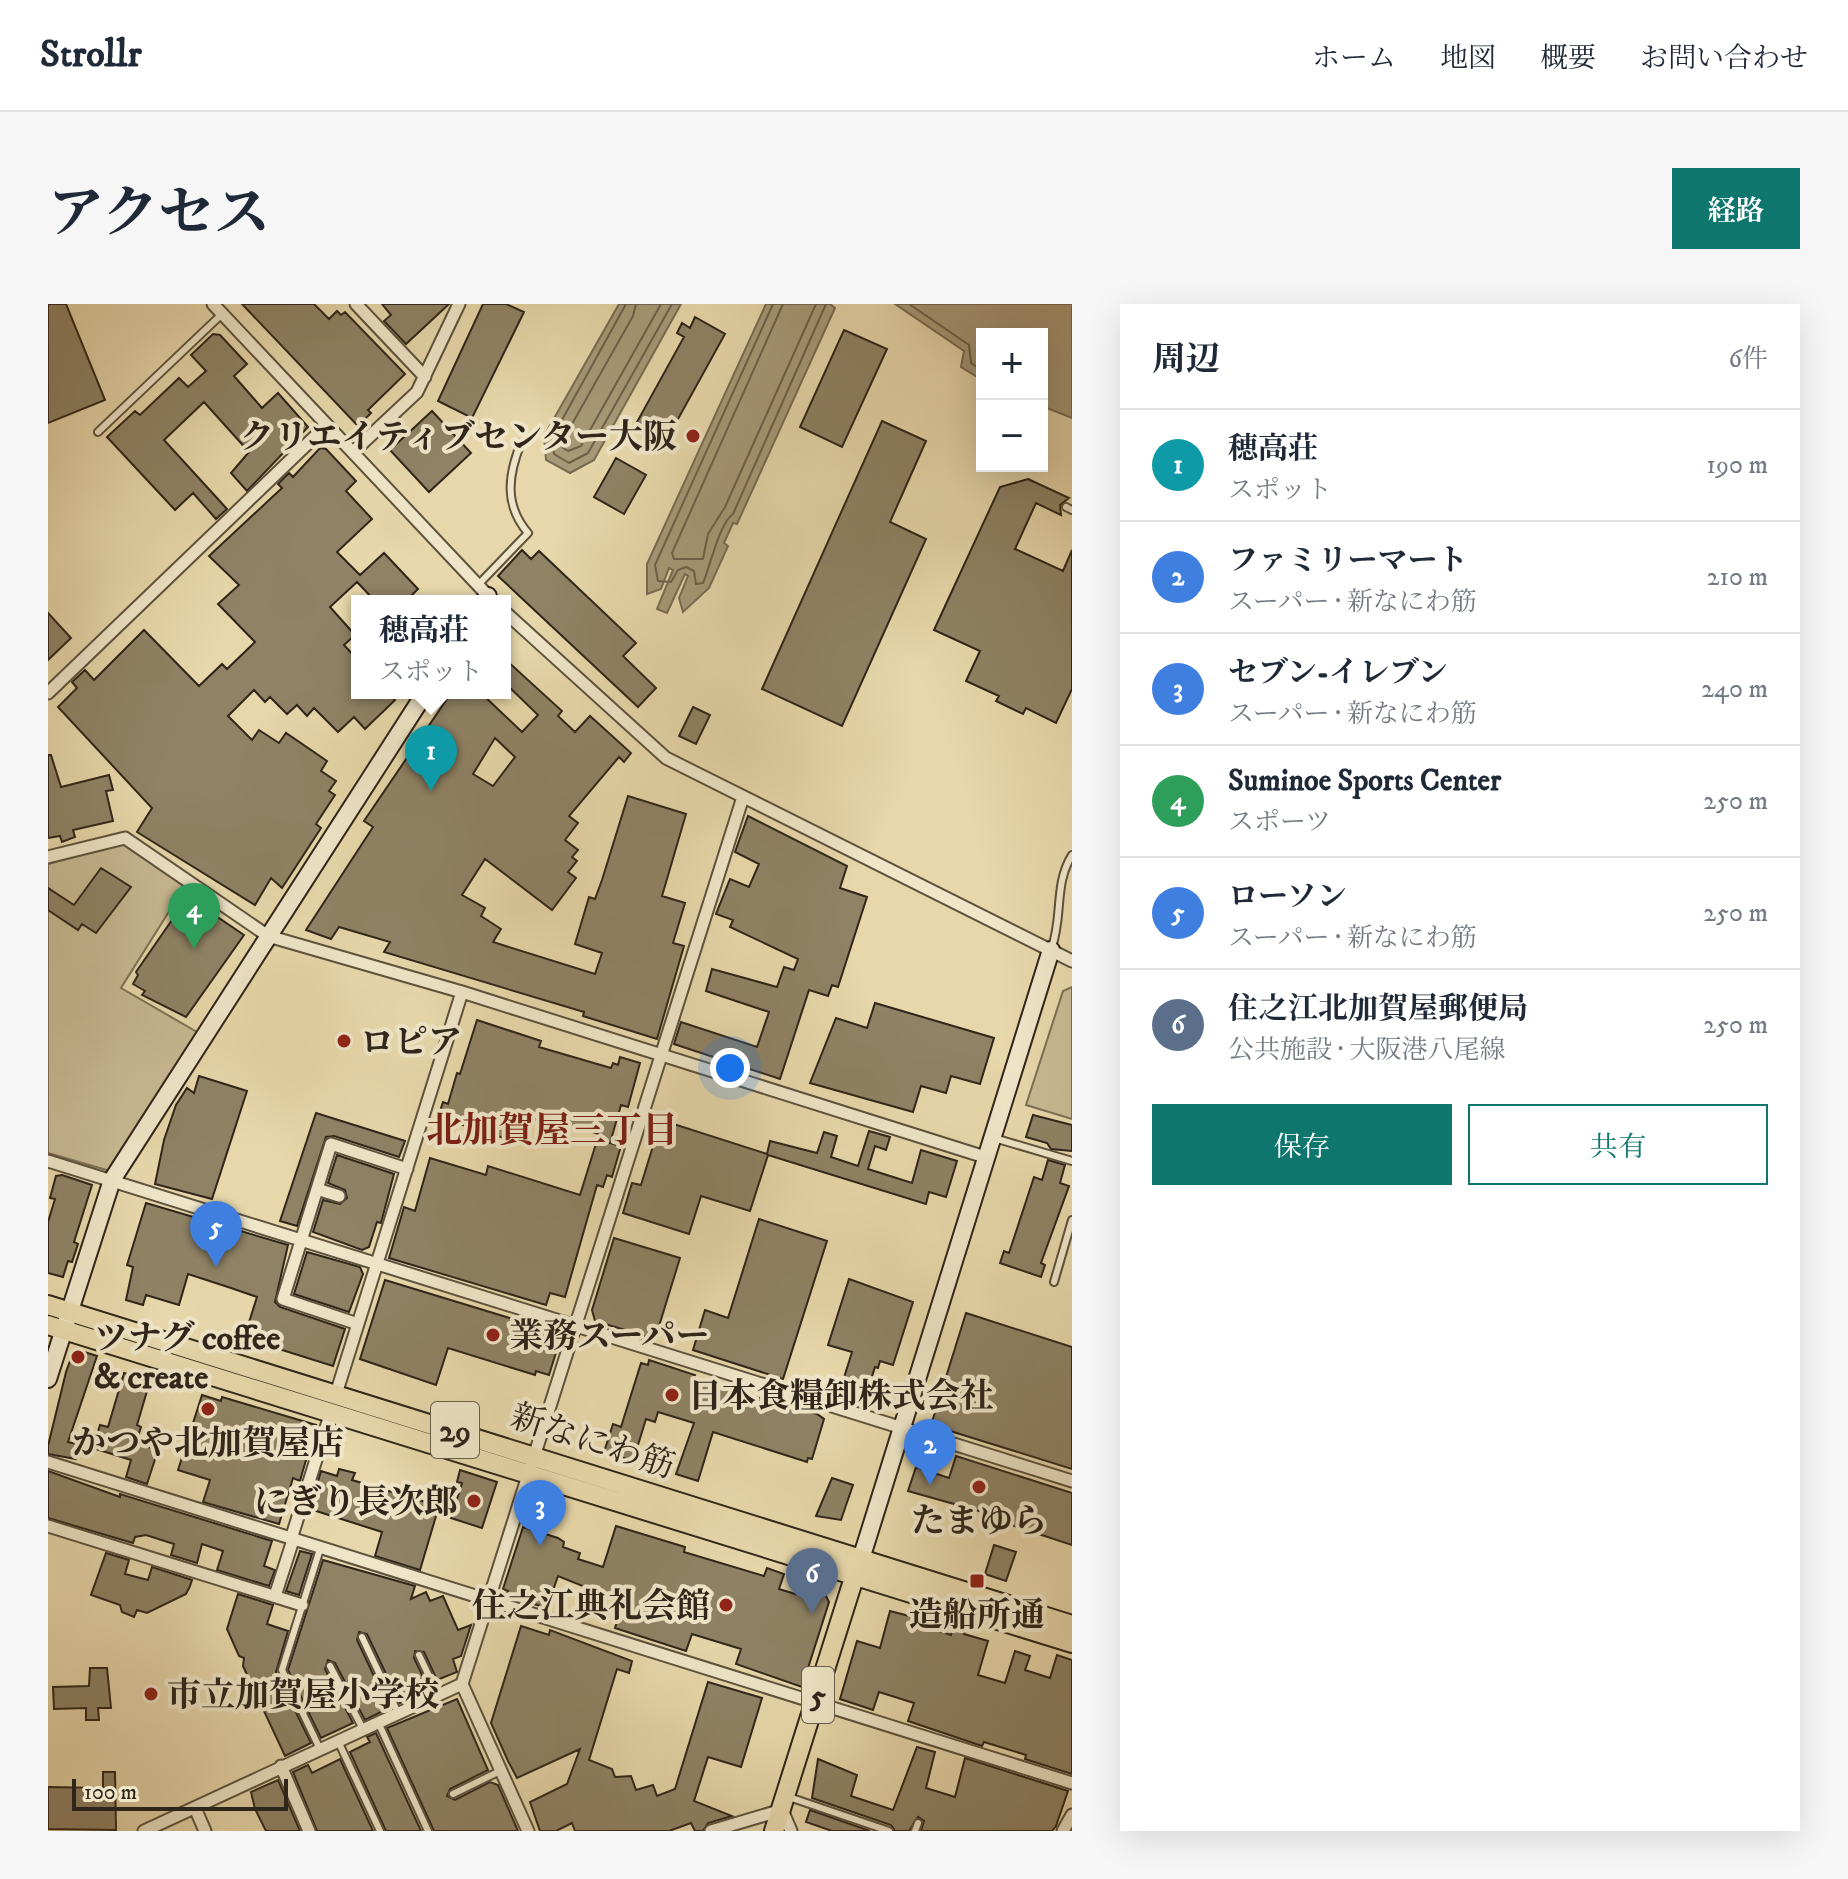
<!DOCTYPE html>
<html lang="ja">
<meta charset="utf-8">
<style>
:root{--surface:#fff;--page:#f6f6f7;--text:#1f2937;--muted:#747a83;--line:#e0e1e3;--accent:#0f766e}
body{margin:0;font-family:"IM FELL DW Pica","Noto Serif JP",serif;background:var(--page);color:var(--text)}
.controls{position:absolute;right:24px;top:24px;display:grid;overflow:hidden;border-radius:0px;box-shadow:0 8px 32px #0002}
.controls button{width:72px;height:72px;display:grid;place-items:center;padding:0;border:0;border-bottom:2px solid var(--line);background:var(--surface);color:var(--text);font:40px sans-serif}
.scale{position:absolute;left:24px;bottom:20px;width:216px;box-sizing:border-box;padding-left:8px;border:4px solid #2f251a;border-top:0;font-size:22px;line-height:28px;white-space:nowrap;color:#2f251a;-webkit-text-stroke:6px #efe5c8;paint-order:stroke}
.you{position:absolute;left:682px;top:764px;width:28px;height:28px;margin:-20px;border:6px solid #fff;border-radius:50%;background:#1a73e8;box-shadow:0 0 0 12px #1a73e833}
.badge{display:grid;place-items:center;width:52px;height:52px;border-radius:50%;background:var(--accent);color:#fff;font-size:26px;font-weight:700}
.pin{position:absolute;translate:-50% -66px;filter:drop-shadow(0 2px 4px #0008)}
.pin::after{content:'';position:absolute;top:42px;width:28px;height:24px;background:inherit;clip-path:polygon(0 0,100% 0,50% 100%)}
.popup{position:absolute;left:303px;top:291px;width:160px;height:104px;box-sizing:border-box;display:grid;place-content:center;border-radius:0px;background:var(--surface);filter:drop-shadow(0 2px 6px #0005);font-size:26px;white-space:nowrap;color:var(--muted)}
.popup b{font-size:30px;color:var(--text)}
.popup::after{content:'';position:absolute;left:50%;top:100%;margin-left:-16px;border:16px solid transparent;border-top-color:var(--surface)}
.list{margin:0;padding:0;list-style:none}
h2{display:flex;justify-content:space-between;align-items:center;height:104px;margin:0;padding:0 32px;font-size:34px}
h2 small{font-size:26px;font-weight:400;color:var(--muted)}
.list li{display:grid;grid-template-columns:52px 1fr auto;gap:24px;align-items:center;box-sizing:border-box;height:112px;padding:0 32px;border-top:2px solid var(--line)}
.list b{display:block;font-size:30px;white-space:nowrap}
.list p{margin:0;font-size:26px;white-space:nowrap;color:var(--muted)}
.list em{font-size:26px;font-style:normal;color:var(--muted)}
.actions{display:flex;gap:16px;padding:24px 32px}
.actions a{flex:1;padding:18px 0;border:2px solid var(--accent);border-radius:0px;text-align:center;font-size:28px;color:var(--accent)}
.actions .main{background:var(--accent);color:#fff}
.map{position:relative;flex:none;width:1024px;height:1527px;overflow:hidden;border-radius:0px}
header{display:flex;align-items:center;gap:48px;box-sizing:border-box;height:112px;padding:0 40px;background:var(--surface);border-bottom:2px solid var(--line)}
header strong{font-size:38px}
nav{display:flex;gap:44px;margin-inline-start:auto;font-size:28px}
.intro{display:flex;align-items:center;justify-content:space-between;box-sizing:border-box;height:192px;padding:0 48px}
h1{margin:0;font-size:56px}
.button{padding:20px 36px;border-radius:0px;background:var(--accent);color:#fff;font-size:28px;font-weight:700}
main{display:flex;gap:48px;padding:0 48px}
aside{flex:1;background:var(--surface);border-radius:0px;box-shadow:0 8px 32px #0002}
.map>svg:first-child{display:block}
.green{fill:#c8b992;stroke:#7c6f56;stroke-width:2}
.water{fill:#a89a79;stroke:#786b53;stroke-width:2}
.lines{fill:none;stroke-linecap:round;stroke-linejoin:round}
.shore{stroke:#6c604a;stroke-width:2}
.building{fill:#8f8265;stroke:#2f251a;stroke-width:2;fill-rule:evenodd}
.lane-casing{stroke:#5d523e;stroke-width:10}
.street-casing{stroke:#5d523e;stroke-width:15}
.secondary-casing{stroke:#2f251a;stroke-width:20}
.primary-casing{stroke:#2f251a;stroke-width:22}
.lane{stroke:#efe5c8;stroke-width:6}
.street{stroke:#efe5c8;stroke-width:11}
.secondary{stroke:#efe5c8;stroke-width:16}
.primary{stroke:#e7d7aa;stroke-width:18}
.poi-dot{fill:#8f2418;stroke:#efe5c8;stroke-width:3}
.labels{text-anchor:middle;stroke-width:8;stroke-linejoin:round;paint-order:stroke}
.shield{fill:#efe5c8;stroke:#695f4e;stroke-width:2}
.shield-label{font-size:32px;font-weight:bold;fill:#2f251a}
.poi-label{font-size:34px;font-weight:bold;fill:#2f251a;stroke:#efe5c8;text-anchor:start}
.street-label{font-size:34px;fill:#2f251a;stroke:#efe5c8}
.neighbourhood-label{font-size:36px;font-weight:bold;fill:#7a1f14;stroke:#efe5c8}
</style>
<header>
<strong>Strollr</strong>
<nav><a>ホーム</a><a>地図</a><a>概要</a><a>お問い合わせ</a></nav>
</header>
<div class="intro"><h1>アクセス</h1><a class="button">経路</a></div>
<main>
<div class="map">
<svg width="1024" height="1527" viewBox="0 0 1024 1527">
<rect width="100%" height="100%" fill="#e7d7aa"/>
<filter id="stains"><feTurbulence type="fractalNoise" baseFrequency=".0025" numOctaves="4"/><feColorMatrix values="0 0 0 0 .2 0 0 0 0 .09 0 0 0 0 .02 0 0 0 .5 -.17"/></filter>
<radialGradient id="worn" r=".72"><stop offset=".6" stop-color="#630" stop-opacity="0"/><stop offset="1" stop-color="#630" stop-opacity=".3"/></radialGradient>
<!-- green -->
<path class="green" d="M77,539L137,582L73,684L149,728L62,867L0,849V560Z
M1024,683V815L978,801L1015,687Z"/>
<!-- water -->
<path class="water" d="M571,0H633L546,156L522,169L498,156L496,132Z
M718,0H782L787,4L689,220L685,219L676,239L680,242L661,284L635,308L631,294L640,272L637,270L619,309L609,305L625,266L621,264L613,285L599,290V260Z
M847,0H1024V114L994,102V30H934V76L913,63L916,47Z"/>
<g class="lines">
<!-- shore -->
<path class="shore" d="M578,0L504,134L506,150L521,159L540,149L624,0
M588,0L585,12L515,136V144L520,147L533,142L613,0
M725,0L607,261L610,277L623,278L630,266L638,263L646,267L648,280L655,279C663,260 671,220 685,210L778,0
M735,0L624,249L626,255H655L660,230L677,203L768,0
M861,0L921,41L923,59L934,66"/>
</g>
<!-- building -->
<path class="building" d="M0,0H18L57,96L0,119Z
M194,0H266L281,15L289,7L293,11L297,8L357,70L320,106L323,109L310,122Z
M334,0H401L358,40L336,17L343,11Z
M435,0H458L476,8L424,114L390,97Z
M647,13L677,30L619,135L589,118L636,33L629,29L634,19L642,24Z
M796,26L839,45L794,143L752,123Z
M165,30L172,31L199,60L186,72L214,104L230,89L260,123L199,187L183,169L201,148L156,98L116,136L179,205L168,215L145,189L127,206L59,133L87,107L92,111L131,74L140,83L158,67L143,51Z
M384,107L423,149L381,188L342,146Z
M834,117L878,137L842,218L878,235L794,422L714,385Z
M272,144L278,145L308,177L298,187L324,215L289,248L312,271L336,249L370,285L358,297H327L309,278L282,303L307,331L296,341L309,355V389H340L347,396L317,425L306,413L290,428L266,404L259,412L249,401L239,410L222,393L217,398L206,386L180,412L204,436L211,426L231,439L238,429L279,457L273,467L288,477L281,487L287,491L268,520L273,524L234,584L223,574L207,601L89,528L104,504L10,403L29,384L24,378L37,366L46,376L96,326L151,382L174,360L179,365L207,338L170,300L191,281L161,252L234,184L230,180L241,169L245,173Z
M568,154L598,171L576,210L546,193Z
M980,175L1021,194L1012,201L1013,211L988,199L967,245L1015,267L1024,246V385L1008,419L978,404L975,410L948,397L951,392L918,377L932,347L886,326L952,183Z
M474,246L483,255L491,247L588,339L575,352L608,384L590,403L450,272Z
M0,309L23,334L0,356Z
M457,355L514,407L510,412L527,428L542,412L583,449L576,458L571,453L521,512L530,519L517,536L530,546L524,553L529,557L520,568L528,574L504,606L437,555L414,591L437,604L433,612L453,625L445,638L547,670L554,649L527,640L541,593L547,595L554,576L580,492L638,510L614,592L637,599L625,639L636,642L609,735L535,712L536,708L336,648L342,638L291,623L283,635L258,626L325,523L316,517L403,389H433L474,428L490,411L457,379ZM447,434L467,453L445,482L425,470Z
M645,403L662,411L648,440L631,432Z
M0,451H3L13,483L61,471L65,486L58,487L65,517L25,526L27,533L14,538L12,532L0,534Z
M700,512L799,562L792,584L819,593L790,683L784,681L780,692L761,686L732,775L626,740L633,718L709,743L721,708L658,687L664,665L729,683L736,663L746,666L750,655L682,623L685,616L668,610L682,575L701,583L711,560L687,548Z
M53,564L83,583L48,629L34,620L30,626L0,606V584L26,601Z
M140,593L196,631L138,713L94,691L97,687L85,680L90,671L88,668Z
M827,699L946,734L932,780L903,772L898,789L873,782L865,808L762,779L788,714L819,724Z
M429,716L493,737L491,743L563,764L565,759L570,761L572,753L592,759L580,803L573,801L562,839L573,842L564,873L559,871L555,883L549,881L517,993L502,989L498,1001L341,954L356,903L367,907L382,854L438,871L440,862L532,891L551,830L497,814L495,818L470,810L462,836L390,813L395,798L400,800L409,769L412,770Z
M151,772L199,787L164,895L107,880L116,836L128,801L139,784L146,789Z
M268,809L357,837L351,853L286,832L278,833L249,922L232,917Z
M985,811L1024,821V847L1003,845L999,839L978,833Z
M613,816L719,850L722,837L769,849L776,828L789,832L783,853L810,862L821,827L842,833L838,846L827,842L820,865L864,879L873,846L909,857L898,893L881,888L878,900L720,851L702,907L653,892L641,930L575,909L584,879L593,881Z
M289,851L346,870L333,919L329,918L321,943L314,946L265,928L275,896L292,900L299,894L297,886L280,879Z
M1000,856L1017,861L1012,879L1021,882L993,959L997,961L993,973L952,959L956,947L961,949L986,873L994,876Z
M14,871L44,881L26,938L30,940L24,958L20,957L15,973L0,969V918L7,895L2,894L8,872Z
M98,899L240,941L227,998L232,1003L297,1025L285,1062L196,1034L209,993L180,983L140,970L131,1001L98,991L95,1001L78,996L85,963L79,961Z
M711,915L779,937L735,1075L645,1046L657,1006L680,1014Z
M566,934L632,954L607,1035L547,1017L544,1006Z
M259,948L312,963L315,970L301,1008L246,990Z
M801,975L865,998L845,1061L832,1057L830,1064L827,1063L815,1101L790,1093L804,1048L780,1041Z
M337,976L501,1026L498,1035L511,1039L501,1071L488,1067L487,1071L400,1044L388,1081L312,1055Z
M918,1009L1024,1043V1165L883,1121Z
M30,1046L49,1052L20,1138L33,1141L28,1155L0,1150V1142L18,1068L25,1049Z
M601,1056L647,1071L645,1076L769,1110L776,1115L764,1155L760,1154L759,1158L665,1128L650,1177L628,1170L646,1119L610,1108L607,1118L598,1115L585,1157L556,1148L565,1120L573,1123L593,1059L600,1061Z
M76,1069L102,1077L89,1121L93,1123L88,1139L110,1146L99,1180L78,1173L83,1156L45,1144L52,1121L60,1123Z
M154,1091L173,1097L174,1093L268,1121L252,1177L245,1174L231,1220L155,1198L162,1176L130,1166Z
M908,1152L1024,1189V1241L951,1217L952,1213L860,1187L868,1163L901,1174Z
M291,1165L307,1169L304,1176L391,1202L372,1266L327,1252L334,1228L262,1205L273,1167L289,1172Z
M412,1166L449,1178L434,1224L403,1214L414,1179L409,1178Z
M0,1167L72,1193V1190L224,1237L216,1262L227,1266L221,1282L169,1266L175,1247L154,1240L149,1259L123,1251L126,1240L98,1231L87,1233L85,1239L0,1214Z
M784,1174L805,1181L793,1216L768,1212Z
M568,1222L637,1243L636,1248L716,1272L719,1264L736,1270L731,1285L754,1292L760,1275L771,1278L781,1298L754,1383L688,1360L693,1345L644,1330L638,1347L567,1324L575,1298L510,1272L499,1304L486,1300L473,1287L470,1294L458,1291L460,1287L455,1285L475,1223L510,1234L516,1238L515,1243L532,1249L530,1255L555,1263Z
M946,1241L968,1248L958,1277L937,1270Z
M252,1247L264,1250L251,1291L238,1287Z
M58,1249L81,1256L77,1270L100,1276L104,1263L144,1276L142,1282L138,1290L99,1309L89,1306L86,1313L74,1308L72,1301L43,1291Z
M275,1256L367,1282L363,1295L378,1288L382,1297L395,1292L410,1326L423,1321L413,1352L405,1355L409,1368L389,1376L376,1348L367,1347L366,1354L380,1383L352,1399L319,1330L311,1328L309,1336L341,1404L317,1416L287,1359L280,1356L277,1365L305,1419L273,1434L240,1366Z
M190,1290L225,1301L219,1320L240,1327L228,1368L263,1439L237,1452L195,1362L196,1354L191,1352L179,1325Z
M842,1307L865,1313L864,1318L903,1331L906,1321L917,1324L916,1330L940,1337L930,1371L957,1379L967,1347L982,1352L977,1366L1002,1374L1009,1351L1024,1356V1470L977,1455L978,1451L936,1438L934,1442L860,1417L866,1399L831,1388L825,1406L792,1395L809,1337L832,1344Z
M473,1322L501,1331L502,1326L584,1357L581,1369L569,1365L541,1456L564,1465L567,1473L583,1472L588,1486L605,1481L609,1492L627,1485L660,1378L714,1394L693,1463L660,1453L646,1497L684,1512L660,1519L655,1527H647L643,1519L621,1527H527L524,1519L508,1527H492L482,1498L519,1480L532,1445L469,1474L460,1457L443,1419Z
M42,1364H59L63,1404H50L51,1416H38V1404L6,1405L5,1383L41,1382Z
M409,1395L440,1466L402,1485L399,1492L407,1496L442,1478L450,1481L470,1527H386L339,1424Z
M328,1429L373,1527H338L302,1448L322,1438L319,1433Z
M869,1443L887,1448L878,1484L907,1493L917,1454L1020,1487L1008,1522L1004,1527H873L876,1517L870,1513L861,1527H847L843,1521L764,1494L770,1455L809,1471L803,1492L845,1506Z
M292,1455L325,1527H269L245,1468L260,1461L264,1469Z
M55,1468H67L68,1526L0,1525V1483L55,1484Z
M230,1476L252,1527H218L207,1505L203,1488Z
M762,1506L822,1527H784L758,1518Z"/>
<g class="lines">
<defs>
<path id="lane" d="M50,128L174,10
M1018,203L1024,206
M429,282L480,229C456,201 460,171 473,139
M1004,643C1015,611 1006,580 1024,551
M946,834L1024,857
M1006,978L1024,916
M314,1333L350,1409
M371,1351L390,1391
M282,1362L315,1425
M330,1418L380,1527
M290,1437L332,1527
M272,1445L234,1366L272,1245
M405,1490L452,1467
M738,1492L841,1527
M867,1527L870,1519"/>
<path id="street" d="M165,0L444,296
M308,0L377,73
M305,148L369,88L411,0
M457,308L618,454L1024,657
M0,389L279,121
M0,553L77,534L220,632L414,688L940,854
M0,857L1024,1177
M269,885L291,892
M310,1020L235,995L283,840L359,865
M288,1090L414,688
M0,1158L1024,1479
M0,1222L254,1301
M243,1235L283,1108
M227,1292L245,1236
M233,1462L261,1527
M147,1504L157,1527
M96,1527L414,1380
M480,1527L414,1380L695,493
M663,1527L734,1506L743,1527
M1015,1527L1024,1511"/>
<path id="secondary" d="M436,297L440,292
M0,1075L64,876L377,389
M813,1255L1003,646"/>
<path id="primary" d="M0,1001L1024,1321
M0,1021L1024,1339
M726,1527L810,1261"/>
</defs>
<!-- lane casing -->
<use href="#lane" class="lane-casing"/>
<!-- street casing -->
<use href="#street" class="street-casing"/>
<!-- secondary casing -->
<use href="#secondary" class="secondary-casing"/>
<!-- primary casing -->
<use href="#primary" class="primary-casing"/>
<!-- lane -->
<use href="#lane" class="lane"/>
<!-- street -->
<use href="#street" class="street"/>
<!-- secondary -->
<use href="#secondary" class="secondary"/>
<!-- primary -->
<use href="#primary" class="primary"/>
</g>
<!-- markers -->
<g class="poi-dot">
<circle cx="645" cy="132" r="8"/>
<circle cx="296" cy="737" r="8"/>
<circle cx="445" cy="1031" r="8"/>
<circle cx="30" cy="1053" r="8"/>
<circle cx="624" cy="1091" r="8"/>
<circle cx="160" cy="1105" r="8"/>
<circle cx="931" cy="1183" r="8"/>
<circle cx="426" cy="1197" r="8"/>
<rect x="921" y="1269" width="16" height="16" rx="4"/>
<circle cx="678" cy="1301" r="8"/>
<circle cx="103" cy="1390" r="8"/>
</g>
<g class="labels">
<!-- shield labels -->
<g class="shield">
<rect x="383" y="1098" width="48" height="56" rx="6"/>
<rect x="754" y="1363" width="32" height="56" rx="6"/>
</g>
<g class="shield-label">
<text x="407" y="1137">29</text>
<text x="770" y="1402">5</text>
</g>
<!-- poi labels -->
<g class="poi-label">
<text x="629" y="144" text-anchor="end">クリエイティブセンター大阪</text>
<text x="312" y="749">ロピア</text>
<text x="461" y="1043">業務スーパー</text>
<text x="46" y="1045">ツナグ coffee<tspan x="46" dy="39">&amp; create</tspan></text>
<text x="640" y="1103">日本食糧卸株式会社</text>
<text x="160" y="1150" text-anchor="middle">かつや北加賀屋店</text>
<text x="410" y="1209" text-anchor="end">にぎり長次郎</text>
<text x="931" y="1228" text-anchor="middle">たまゆら</text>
<text x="662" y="1313" text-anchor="end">住之江典礼会館</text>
<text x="929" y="1322" text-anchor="middle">造船所通</text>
<text x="119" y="1402">市立加賀屋小学校</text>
</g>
<!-- street labels -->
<g class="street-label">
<text transform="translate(545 1136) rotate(18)" y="12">新なにわ筋</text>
</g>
<!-- neighbourhood labels -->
<g class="neighbourhood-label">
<text x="504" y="838">北加賀屋三丁目</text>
</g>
</g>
<rect width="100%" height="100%" filter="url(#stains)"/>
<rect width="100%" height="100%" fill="url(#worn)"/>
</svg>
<div class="controls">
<button>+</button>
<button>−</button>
</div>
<div class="scale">100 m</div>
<div class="you"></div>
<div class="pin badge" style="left:383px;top:487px;background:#0f9aa8">1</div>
<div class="popup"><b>穂高荘</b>スポット</div>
<div class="pin badge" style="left:882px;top:1181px;background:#3f7fe0">2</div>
<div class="pin badge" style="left:492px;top:1242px;background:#3f7fe0">3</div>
<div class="pin badge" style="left:146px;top:645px;background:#2e9e5b">4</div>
<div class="pin badge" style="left:168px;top:963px;background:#3f7fe0">5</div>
<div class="pin badge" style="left:764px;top:1310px;background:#5c6f8a">6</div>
</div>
<aside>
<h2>周辺<small>6件</small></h2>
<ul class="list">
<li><span class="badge" style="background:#0f9aa8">1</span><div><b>穂高荘</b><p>スポット</p></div><em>190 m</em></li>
<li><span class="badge" style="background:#3f7fe0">2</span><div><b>ファミリーマート</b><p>スーパー · 新なにわ筋</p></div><em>210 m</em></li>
<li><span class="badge" style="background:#3f7fe0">3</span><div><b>セブン-イレブン</b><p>スーパー · 新なにわ筋</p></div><em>240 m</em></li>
<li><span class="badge" style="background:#2e9e5b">4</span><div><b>Suminoe Sports Center</b><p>スポーツ</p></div><em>250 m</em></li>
<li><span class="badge" style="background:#3f7fe0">5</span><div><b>ローソン</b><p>スーパー · 新なにわ筋</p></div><em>250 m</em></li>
<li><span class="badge" style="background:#5c6f8a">6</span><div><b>住之江北加賀屋郵便局</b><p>公共施設 · 大阪港八尾線</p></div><em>250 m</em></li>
</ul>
<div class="actions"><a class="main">保存</a><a>共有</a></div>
</aside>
</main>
